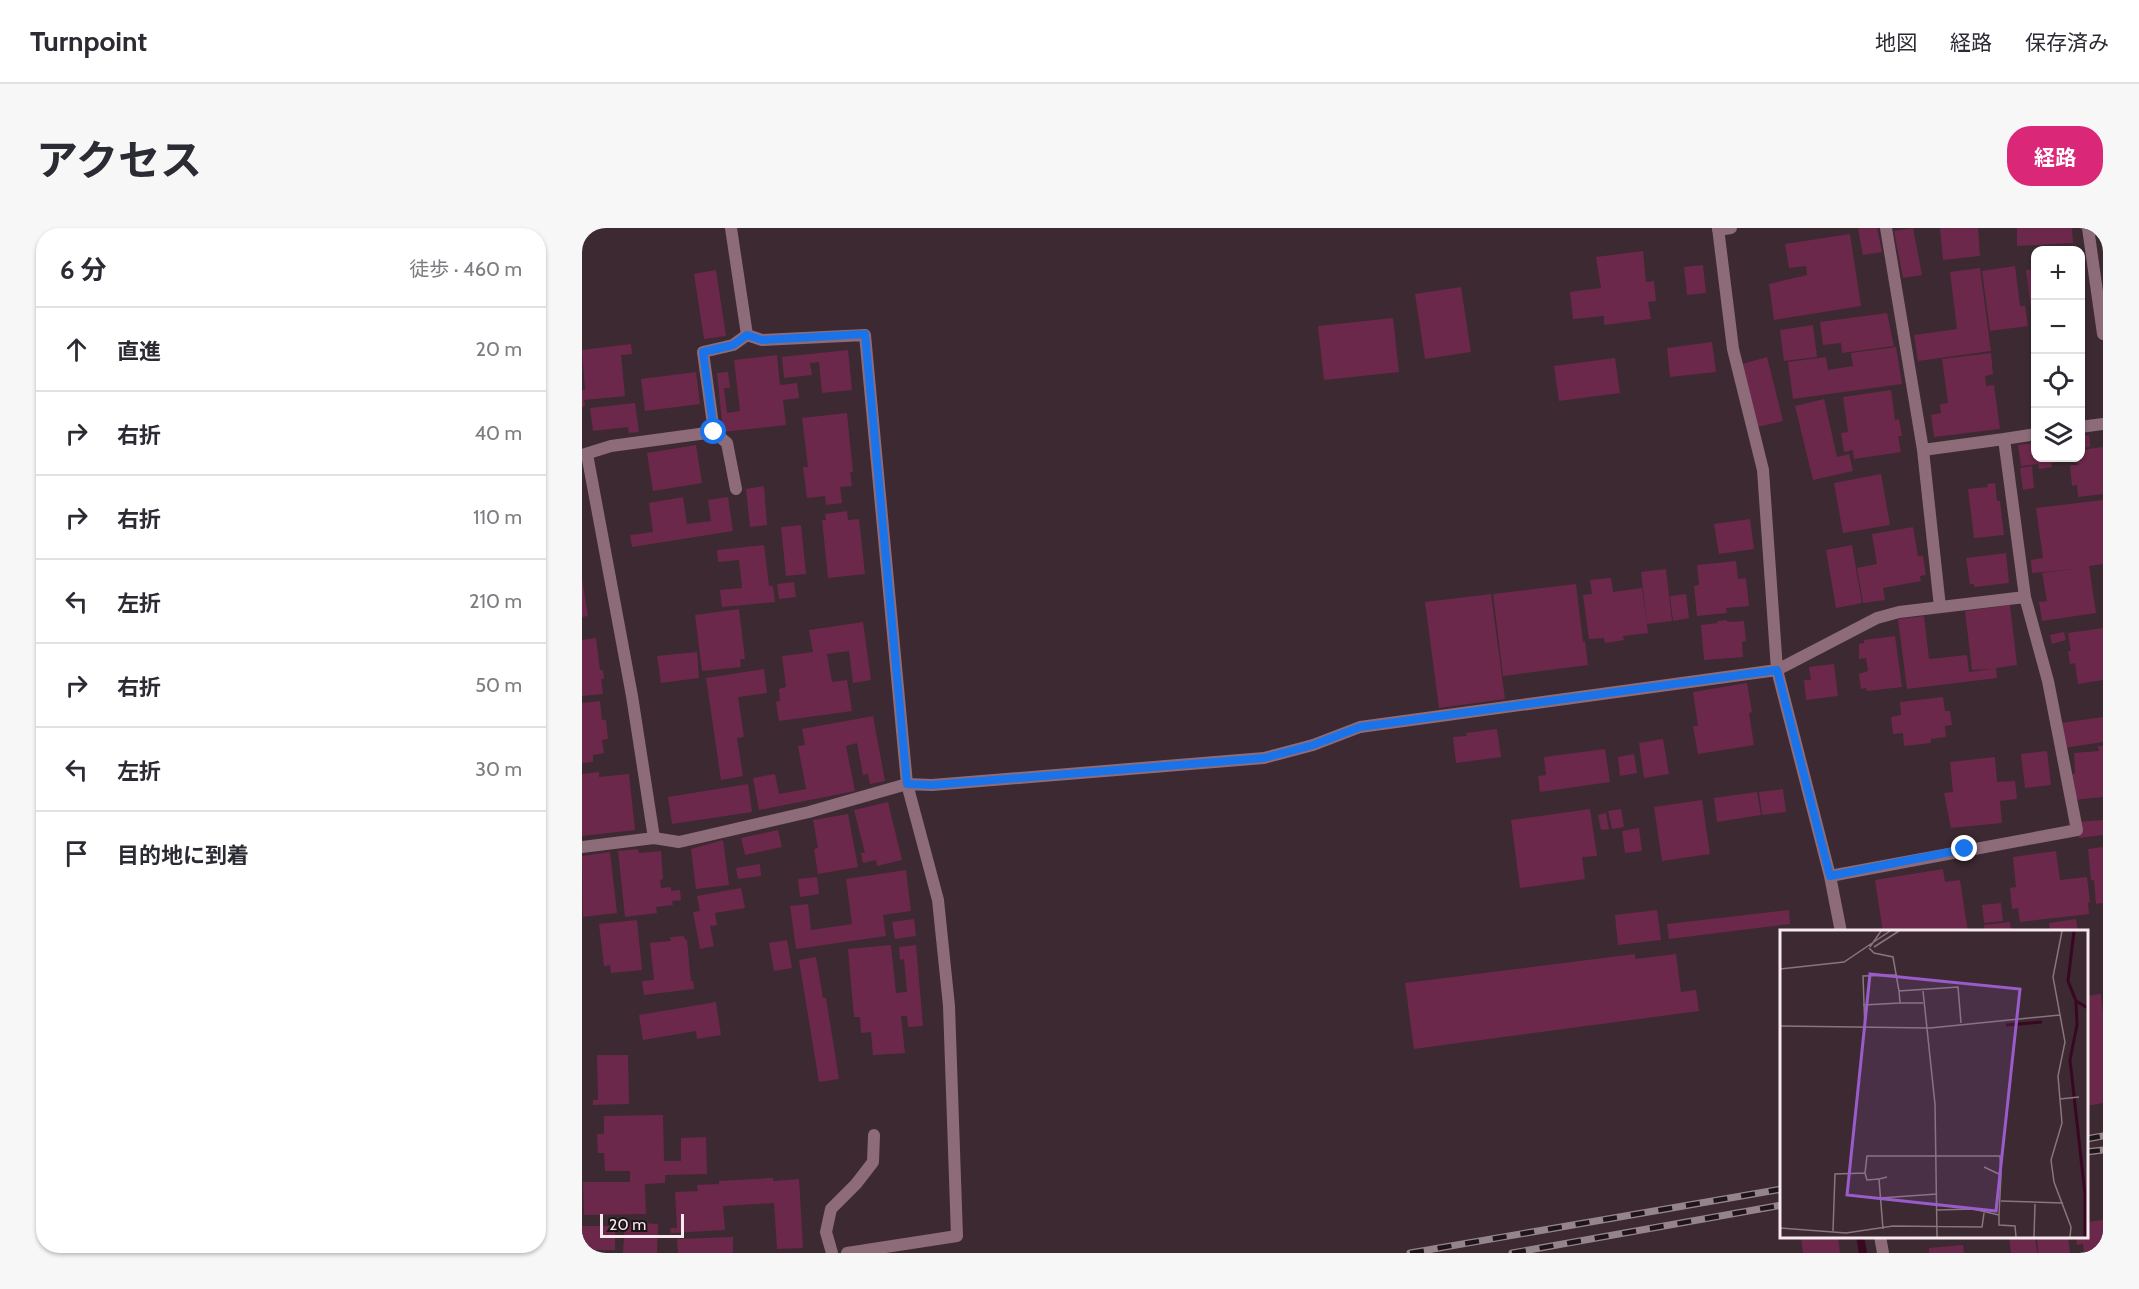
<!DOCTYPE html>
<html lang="ja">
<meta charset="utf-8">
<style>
:root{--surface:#fff;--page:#f7f7f7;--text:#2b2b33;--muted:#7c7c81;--line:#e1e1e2;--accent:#db2777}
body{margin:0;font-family:Cabin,"Noto Sans JP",sans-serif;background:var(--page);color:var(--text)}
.controls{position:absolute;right:18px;top:18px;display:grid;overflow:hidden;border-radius:12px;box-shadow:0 2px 4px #0004}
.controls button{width:54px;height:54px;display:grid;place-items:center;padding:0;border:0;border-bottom:2px solid var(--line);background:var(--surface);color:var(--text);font:30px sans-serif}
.scale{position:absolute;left:18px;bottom:15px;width:84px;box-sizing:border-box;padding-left:6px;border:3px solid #f7eaef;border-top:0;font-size:16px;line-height:21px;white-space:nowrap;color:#f7eaef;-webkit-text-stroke:4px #1d1518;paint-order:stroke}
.stop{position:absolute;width:18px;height:18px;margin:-14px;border:4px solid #1a73e8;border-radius:50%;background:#fff}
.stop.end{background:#1a73e8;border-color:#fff;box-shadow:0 2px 6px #0008}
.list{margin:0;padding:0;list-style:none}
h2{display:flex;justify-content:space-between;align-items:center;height:78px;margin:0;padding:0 24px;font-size:26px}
h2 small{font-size:20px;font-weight:400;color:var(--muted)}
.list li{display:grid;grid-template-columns:39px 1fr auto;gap:18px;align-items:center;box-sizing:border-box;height:84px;padding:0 24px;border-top:2px solid var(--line)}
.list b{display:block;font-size:22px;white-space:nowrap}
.list em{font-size:20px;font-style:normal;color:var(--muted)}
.icon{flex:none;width:33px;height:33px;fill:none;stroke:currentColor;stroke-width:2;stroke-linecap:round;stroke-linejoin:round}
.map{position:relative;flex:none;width:1521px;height:1025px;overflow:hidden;border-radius:24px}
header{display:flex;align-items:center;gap:36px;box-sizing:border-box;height:84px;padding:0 30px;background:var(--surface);border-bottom:2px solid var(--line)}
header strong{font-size:28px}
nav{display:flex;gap:33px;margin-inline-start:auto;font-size:21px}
.intro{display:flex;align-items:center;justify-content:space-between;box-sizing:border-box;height:144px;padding:0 36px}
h1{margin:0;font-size:42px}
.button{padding:15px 27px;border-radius:24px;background:var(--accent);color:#fff;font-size:21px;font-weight:700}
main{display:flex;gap:36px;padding:0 36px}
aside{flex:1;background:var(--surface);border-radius:24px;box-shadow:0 2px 4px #0004}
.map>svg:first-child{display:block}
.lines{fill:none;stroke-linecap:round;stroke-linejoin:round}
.stream{stroke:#3a0723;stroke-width:8}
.building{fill:#6c284a}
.minor{stroke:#8d6b79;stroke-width:12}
.rail-casing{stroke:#95858b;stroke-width:7}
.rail{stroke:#1d1518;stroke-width:4.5;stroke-dasharray:14;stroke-linecap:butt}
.route{stroke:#1a73e8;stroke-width:8}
.inset-river{fill:none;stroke:#3a0723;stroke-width:3}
.inset-road{fill:none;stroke:#87767d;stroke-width:1.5}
.view{fill:#9a5ccb;fill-opacity:0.15;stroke:#9a5ccb;stroke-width:3}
.inset-edge{fill:none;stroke:#f7eaef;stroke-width:3}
</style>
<header>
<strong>Turnpoint</strong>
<nav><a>地図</a><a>経路</a><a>保存済み</a></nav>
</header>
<div class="intro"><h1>アクセス</h1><a class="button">経路</a></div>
<main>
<aside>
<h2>6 分<small>徒歩 · 460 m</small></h2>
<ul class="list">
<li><svg class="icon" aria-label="ahead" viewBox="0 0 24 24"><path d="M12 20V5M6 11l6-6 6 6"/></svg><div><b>直進</b></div><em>20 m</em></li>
<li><svg class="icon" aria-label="right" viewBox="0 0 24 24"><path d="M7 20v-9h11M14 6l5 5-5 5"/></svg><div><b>右折</b></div><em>40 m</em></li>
<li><svg class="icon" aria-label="right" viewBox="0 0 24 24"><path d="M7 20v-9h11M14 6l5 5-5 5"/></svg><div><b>右折</b></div><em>110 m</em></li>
<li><svg class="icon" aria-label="left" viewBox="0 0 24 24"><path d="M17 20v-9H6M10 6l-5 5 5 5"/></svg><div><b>左折</b></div><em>210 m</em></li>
<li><svg class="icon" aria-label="right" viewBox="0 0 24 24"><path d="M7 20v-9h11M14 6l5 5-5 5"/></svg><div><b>右折</b></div><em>50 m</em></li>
<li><svg class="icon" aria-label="left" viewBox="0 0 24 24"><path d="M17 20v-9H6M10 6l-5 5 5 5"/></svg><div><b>左折</b></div><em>30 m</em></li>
<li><svg class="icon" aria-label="arrive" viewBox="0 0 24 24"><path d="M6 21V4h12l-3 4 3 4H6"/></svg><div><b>目的地に到着</b></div></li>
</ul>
</aside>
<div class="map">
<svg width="1521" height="1025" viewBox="0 0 1521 1025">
<rect width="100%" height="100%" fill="#3c2931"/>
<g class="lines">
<!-- stream -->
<path class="stream" d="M1278,1008L1281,1025"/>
</g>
<!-- building -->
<path class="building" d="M1279,0H1295L1300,24L1281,27L1276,1Z
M1331,0L1340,47L1321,50L1312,3Z
M1358,0H1396L1398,28L1361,32Z
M1435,0H1490L1491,15L1435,18Z
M1268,6L1279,78L1192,92L1187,56L1225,47L1224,38L1207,40L1203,16Z
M1061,23L1064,54L1072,53L1074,73L1066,74L1069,91L1022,97V88L991,91L988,64L1019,60L1014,29Z
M1121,37L1124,65L1105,67L1102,39Z
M1433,38L1438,78H1443L1446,98L1408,103L1400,43Z
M1398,40L1409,123L1336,133L1332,107L1375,101L1368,44Z
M1454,41V106H1452L1444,42Z
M134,42L144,108L122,111L112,46Z
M879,59L889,124L843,131L833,66Z
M1305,85L1312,118L1260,125L1259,115L1241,117L1238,94Z
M811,90L817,144L742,152L736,98Z
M1231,97L1235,129L1202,133L1198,102Z
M1130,114L1134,144L1088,149L1085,120Z
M49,116L50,126L39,127L43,168L2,172L3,178L0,179V162H3L0,122Z
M1314,119L1320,156L1211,171L1206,134L1244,129L1246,142L1271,138L1269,125Z
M266,122L270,162L240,165L237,134L228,135L230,147L202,150L200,129Z
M1409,125L1411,146L1403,148L1404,158L1412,157L1418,201L1352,209L1349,187L1359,185L1358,176L1366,175L1360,131Z
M195,127L198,157L215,155L217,170L201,172L204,197L141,204L135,145L146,144L148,160H142L145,185L158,183L152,132Z
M1185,129L1201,193L1175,199L1160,136Z
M1033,130L1038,165L977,173L972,138Z
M114,144L118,176L63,183L59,151Z
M1309,162L1313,192L1317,191L1320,208H1316L1319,224L1272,231L1271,222L1262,224L1259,205L1266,204L1261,169Z
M1242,171L1255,229L1267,226L1271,243L1231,252L1213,178Z
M53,175L57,204L47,205L46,199L11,203L8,180Z
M265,185L271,244H268L270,258L258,259L260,275L244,277L243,268L225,270L221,239H226L220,190Z
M1507,207L1508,219L1498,220V208Z
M1454,215V230H1498V222L1521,219V266L1496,269L1495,257L1490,258L1488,237H1496L1495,231L1469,235L1470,239L1457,241L1456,236L1439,238L1436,217Z
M114,217L120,255L71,263L65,225Z
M1450,238L1452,260L1441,262L1438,240Z
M1299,246L1308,297L1261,305L1252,255Z
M1413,255L1415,273H1418L1422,307L1392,310L1386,261L1406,259L1405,256Z
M182,258L185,297L168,299L164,261Z
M101,269L105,296L129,293L126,272L146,269L151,303L50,319L48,307L71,304L67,275Z
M1521,272V336L1507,338L1514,385L1460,393L1457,374L1465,373L1460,345L1493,341L1450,345L1449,332L1461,330L1454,280Z
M265,283L266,292L277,291L283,346L246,350L240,292H244L243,286Z
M1168,291L1172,321L1137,326L1132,296Z
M219,297L224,346L204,348L199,299Z
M1331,299L1336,328H1341L1344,347L1338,348L1339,353L1301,360L1303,372L1281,375L1275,340L1295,336L1290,306Z
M182,317L187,358H191L193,374L140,379L138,362L160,360L157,332L136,334L135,322Z
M1270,317L1280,375L1254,380L1244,322Z
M1424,325L1427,355L1392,359V356H1388L1384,330Z
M1154,333L1156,351L1164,350L1167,378L1144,380L1145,385L1115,388L1112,358L1117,357L1115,337Z
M1084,341L1090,393L1065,396L1059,344Z
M1029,350L1031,364L1060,360L1066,405L1041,408L1042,412L1023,415L1022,410L1007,411L1001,367L1010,366L1008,352Z
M0,351L6,388L0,389Z
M212,354L214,369L197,371L195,356Z
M994,356L1001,414L1003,413L1006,437L921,448L911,366Z
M909,366L923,471L857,480L843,374Z
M1104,366L1107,390L1091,393L1088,368Z
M1428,377L1435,437L1414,440L1415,450L1325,461L1316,391L1342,388L1347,431L1385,427L1387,444L1411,441L1390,442L1383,383Z
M157,381L163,431H158L159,439L120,443L113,387Z
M1145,392V394L1162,393L1164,413L1160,414L1161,429L1122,432L1119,397L1136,395L1135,393Z
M281,394L289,452L271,455L267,423L245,426L250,454L265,452L270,483L197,493L194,474L198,473L197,461L204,459L200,428L231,424L227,402Z
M1521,400V452L1496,456L1493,435L1488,436L1486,423H1489L1486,405Z
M1482,404L1484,412L1470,416L1468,407Z
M1313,408L1320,459L1285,463L1284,460L1279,461L1277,446L1286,443L1284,430L1277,431V416L1282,415V412Z
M14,410L18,442H21L22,451H19L21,466L0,468V412Z
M115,424L117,450L79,455L75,428Z
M1252,436L1256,468L1224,472L1222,452H1229L1227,439Z
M182,441L185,465L156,469L162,509L155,510L161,548L139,552L124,450Z
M1165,455L1170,484L1167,485L1172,517L1116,526L1111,498H1116L1111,464Z
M1361,469L1363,483H1368L1370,497L1363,498L1364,509L1349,511V515L1322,518L1321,505L1311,506L1309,489L1319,487L1318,474Z
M18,473L20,492H24L26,511L20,512L22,525L11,527V534L0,535V475Z
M291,488L303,553L288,556L286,546L281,547L275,515L264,518L273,563L177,582L171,550L193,546L197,566L224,561L216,518L223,517L220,501Z
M1521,489V514L1481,520L1478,495Z
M915,501L919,529L874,535L871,509L885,508L884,505Z
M1081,511L1087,546L1062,550L1057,515Z
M1516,518H1521V569L1492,572L1490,546L1493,545L1492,525L1517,523Z
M1023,521L1028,554L958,564L956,548L964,547L962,529Z
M1465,523L1469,557L1443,560L1439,526Z
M1052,526L1055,545L1038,548L1036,529Z
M1413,529L1415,554L1433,553L1435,571L1418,573L1420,595L1369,600L1362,565L1371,564L1368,534Z
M17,544V549L47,546L53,602L0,608V546Z
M166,556L170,584L90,596L86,569Z
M1201,561L1204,584L1180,587L1177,564Z
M1175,564L1179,587L1135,594L1132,570Z
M1120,572L1128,626L1080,633L1072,579Z
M306,574L320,632L295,638L294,632L281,635L279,625H283L272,582Z
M1008,581L1015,628L1000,629L1003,651L938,660L929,592Z
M1039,581L1042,599L1030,601L1026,583Z
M1024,585L1027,601L1019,602L1016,587Z
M266,586L276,639L236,646L232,621L236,620L231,592Z
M1521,592V607L1497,610L1495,594Z
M1057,600L1060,623L1043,625L1040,603Z
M196,602L200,619L163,627L159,610Z
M141,612L147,657L114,661L109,621Z
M1521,619V675L1514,676L1512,652H1509L1506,621Z
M56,621L57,625L79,623L81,651L78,652L79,660L89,659V663L98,662L99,672L90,673L91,677L74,679L75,685L43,689L36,623Z
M1474,623L1478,652L1505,649L1508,674L1506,675L1507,686L1438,694L1436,680L1430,681L1428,660L1434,659L1431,629Z
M28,624L35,685L1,689L0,628Z
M178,636L179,648L156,651L154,640Z
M1361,641L1363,654L1378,652L1386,704H1301L1293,652Z
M324,642L329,683L301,687L304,708L214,721L208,678L226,676L229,702L270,696L264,651Z
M235,649L237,666L218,669L216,651Z
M159,660L163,680L133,685L135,697L128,698L132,718L118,721L111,684L118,683L115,668Z
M1419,675L1421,693L1402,695L1400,677Z
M1075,682L1079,712L1036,717L1033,687Z
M1207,682L1208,696L1087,711L1085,696Z
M332,691L334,708L313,711L310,694Z
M1494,691L1496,704H1468L1467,695Z
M55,692L60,742L29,745L28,737L22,738L17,696Z
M1428,694L1429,704H1403L1402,697Z
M102,708L103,712H105L109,753H111L112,761L62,767L60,753L72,752L68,715L89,713L88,709Z
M205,712L210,740L192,743L187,715Z
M309,717L314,765L325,764L322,731L318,732L317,719L334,717L341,798L326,799L325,788H319L323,825L291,827L289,804L279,805L278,789H272L266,721Z
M1053,726V731L1094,726L1099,764L1114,762L1117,783L832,821L823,755Z
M234,729L241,770H244L257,851L237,854L217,732Z
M1519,766L1521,785V875L1504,878V768Z
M134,774L139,807L115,811L114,803L61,812L57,787Z
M15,827H46L47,876L11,877V872H16Z
M81,887L82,933H99V910L124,909L125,946L83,947V955L63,956L64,986L2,987L1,954H48V943H23L22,925H16L15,906H22V888Z
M191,950V953L217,951L221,1020L195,1021L192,975L141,978L143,1002L89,1005L88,1000H95L93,964L116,963L115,957L137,956V953Z
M1521,992V1025H1502L1501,1016L1495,1017L1494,1008H1504V994Z
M43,994L76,996L75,1025H41Z
M0,998H33V1022H0Z
M1227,1008H1256L1258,1025H1221L1219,1010Z
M1427,1008H1453L1455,1025H1429Z
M1455,1008H1486L1488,1025H1456Z
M151,1009V1025H96L95,1011Z
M1381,1017L1382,1025H1347V1020Z"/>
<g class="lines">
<!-- minor -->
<path class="minor" d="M149,0L165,107L180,112L283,107L325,556L356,672L367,778L375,1008L265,1025
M1136,0L1151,121L1181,242L1195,442L1248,648L1259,704
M1506,0L1521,106
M1136,2L1149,0
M1498,199L1521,196
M132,204L121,124L151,117L165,107
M1422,211L1454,206
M1341,222L1358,379
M5,226L50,468L72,610
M0,227L29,218L132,204L145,215L154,261
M0,619L72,610L97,614L227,584L325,556L350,557L682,530L731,517L778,499L1195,442L1295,390L1317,384L1443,369
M1248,648L1495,602L1466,453L1443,369L1422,211L1341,222L1304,0
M1298,1008L1301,1025
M250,1025L244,1004L249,981L274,956L291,934L292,907"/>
<defs>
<path id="rail" d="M1504,911L1521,908
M1504,924L1521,922
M828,1025L1200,961
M930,1025L1200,977"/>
</defs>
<!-- rail casing -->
<use href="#rail" class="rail-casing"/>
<!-- rail -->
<use href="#rail" class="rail"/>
</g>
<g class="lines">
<!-- route -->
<path class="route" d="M132,204L121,124L151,117L165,107L180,112L283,106L325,556L350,557L682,530L731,517L778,499L1195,442L1248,648L1383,621"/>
</g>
<!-- overview -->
<g transform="translate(1198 702)">
<rect width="308" height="308" fill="#3c2931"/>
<path class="inset-river" d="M294,1L288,51L296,71L308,78M296,71L297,95L290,130L305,264V307M226,95L262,92"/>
<path class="inset-road" d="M282,1L273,47L285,112L278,146L282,193L271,230L274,252L291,297L290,307M90,17L101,1M94,17L119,1M89,18L94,23L113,27L119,61M0,39L64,32L110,1M143,61L155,174L157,307M120,73H143M83,75L120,73L119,61L178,57L181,93M0,96L150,98L280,85M85,100L83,46L117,45M280,169L299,167M85,243L87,250L99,249M100,268L157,264M221,271L283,273M157,280L193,279L219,285L221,245L204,237M219,285V295L235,296L236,307M0,298L66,303L113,296L202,297L204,283M103,299L99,249L107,247M53,301L55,244L85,243L87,226H220L221,245M254,307L255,274"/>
<path class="view" d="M90,44L240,59L216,281L67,265Z"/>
<rect width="308" height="308" class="inset-edge"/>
</g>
</svg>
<div class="controls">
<button>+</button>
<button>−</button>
<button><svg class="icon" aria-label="locate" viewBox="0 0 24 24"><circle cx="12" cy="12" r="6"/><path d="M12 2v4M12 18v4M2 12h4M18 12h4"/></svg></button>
<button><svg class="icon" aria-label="layers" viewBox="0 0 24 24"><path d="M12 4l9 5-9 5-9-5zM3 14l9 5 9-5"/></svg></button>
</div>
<div class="scale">20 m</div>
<div class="stop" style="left:132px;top:204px"></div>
<div class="stop end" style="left:1383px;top:621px"></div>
</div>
</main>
